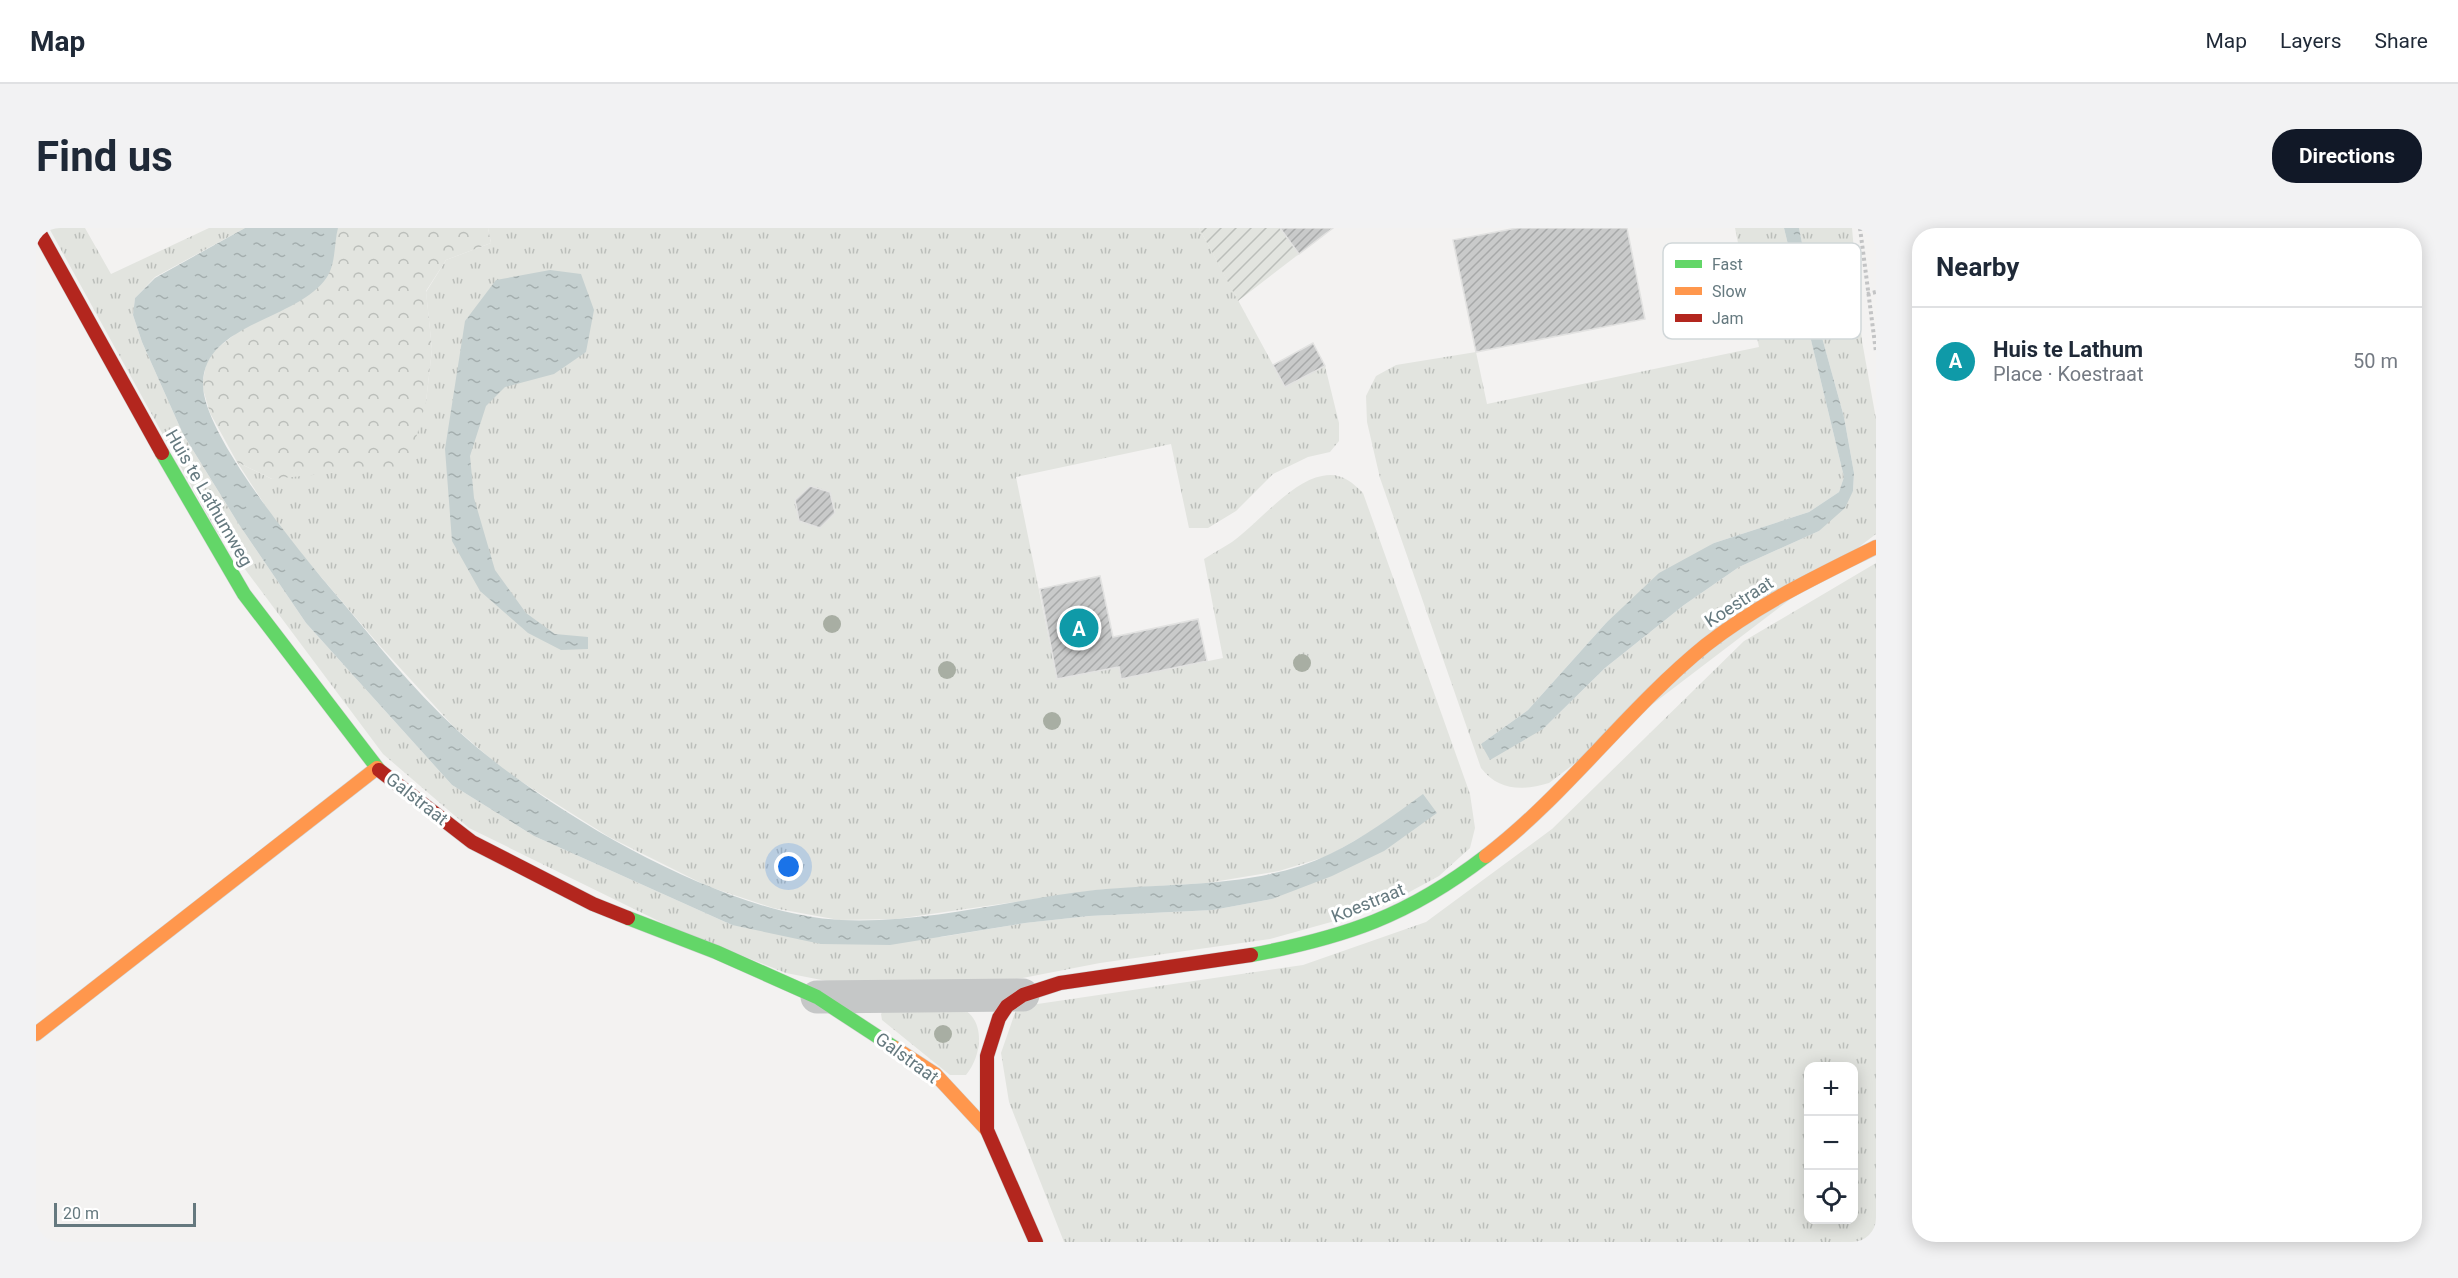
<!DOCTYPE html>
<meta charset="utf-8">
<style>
:root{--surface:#fff;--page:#f2f2f3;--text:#1f2937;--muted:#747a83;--line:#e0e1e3;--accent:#111827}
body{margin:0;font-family:Roboto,sans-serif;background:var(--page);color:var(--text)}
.controls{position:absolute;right:18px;bottom:18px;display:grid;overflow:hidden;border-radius:12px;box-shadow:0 3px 15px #0003}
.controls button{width:54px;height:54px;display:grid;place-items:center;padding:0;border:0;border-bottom:2px solid var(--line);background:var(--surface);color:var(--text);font:30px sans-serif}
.scale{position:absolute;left:18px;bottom:15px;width:142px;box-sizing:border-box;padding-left:6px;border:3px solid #65797f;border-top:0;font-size:16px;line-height:21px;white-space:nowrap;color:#65797f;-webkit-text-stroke:4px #fff;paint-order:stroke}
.you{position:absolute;left:753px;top:639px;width:21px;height:21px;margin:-15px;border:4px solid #fff;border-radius:50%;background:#1a73e8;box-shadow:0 0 0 9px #1a73e833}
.badge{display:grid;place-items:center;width:39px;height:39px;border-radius:50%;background:var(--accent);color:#fff;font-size:20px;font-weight:700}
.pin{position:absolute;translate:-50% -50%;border:3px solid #fff;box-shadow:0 2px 6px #0006}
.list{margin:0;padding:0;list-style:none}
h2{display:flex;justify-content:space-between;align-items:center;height:78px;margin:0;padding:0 24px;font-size:26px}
h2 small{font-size:20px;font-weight:400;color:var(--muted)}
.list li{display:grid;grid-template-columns:39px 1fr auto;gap:18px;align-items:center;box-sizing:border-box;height:108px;padding:0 24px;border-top:2px solid var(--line)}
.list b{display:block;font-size:22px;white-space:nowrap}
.list p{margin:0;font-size:20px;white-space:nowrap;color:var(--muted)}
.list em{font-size:20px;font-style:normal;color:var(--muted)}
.icon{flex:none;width:33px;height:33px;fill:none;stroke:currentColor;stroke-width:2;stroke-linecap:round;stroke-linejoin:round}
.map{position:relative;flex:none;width:1840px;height:1014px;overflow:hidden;border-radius:24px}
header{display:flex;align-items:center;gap:36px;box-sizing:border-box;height:84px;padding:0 30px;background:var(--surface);border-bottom:2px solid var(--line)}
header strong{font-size:28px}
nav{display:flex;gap:33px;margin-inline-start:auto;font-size:21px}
.intro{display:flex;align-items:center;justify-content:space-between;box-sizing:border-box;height:144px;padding:0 36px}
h1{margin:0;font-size:42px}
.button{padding:15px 27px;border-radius:24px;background:var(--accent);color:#fff;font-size:21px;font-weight:700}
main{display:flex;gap:36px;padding:0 36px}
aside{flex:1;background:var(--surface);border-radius:24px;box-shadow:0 3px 15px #0003}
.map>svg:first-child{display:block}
.grass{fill:url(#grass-tufts);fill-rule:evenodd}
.forest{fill:url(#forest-crowns)}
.garden{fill:url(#garden-furrows)}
.water{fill:url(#water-ripples)}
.building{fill:url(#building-hatch);stroke:#e2e2e1;stroke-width:1.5}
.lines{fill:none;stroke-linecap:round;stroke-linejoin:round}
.fast-casing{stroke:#cecfcf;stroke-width:15}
.slow-casing{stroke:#cecfcf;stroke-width:15}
.jam-casing{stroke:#cecfcf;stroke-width:15}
.path{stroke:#c3c4c5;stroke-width:4;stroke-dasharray:3 3;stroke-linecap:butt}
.street{stroke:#c5c7c7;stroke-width:33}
.fast{stroke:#63d668;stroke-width:14}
.slow{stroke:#ff974d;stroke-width:14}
.jam{stroke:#b3261e;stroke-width:14}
.tree{fill:#a8aea3}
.labels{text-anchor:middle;stroke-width:6;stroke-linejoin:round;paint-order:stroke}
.street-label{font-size:18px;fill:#65797f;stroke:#fff}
.key{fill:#fff;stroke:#d1d7d9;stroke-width:1.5}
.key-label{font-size:16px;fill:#65797f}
</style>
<header>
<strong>Map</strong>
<nav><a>Map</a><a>Layers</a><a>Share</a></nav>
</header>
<div class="intro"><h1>Find us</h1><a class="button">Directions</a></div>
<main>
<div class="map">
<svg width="1840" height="1014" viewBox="0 0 1840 1014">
<defs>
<pattern id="grass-tufts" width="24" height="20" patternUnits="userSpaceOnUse" patternTransform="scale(1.5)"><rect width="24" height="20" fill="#e2e4df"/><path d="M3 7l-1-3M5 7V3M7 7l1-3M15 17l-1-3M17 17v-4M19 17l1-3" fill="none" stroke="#bbbeba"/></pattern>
<pattern id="forest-crowns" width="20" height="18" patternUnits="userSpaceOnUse" patternTransform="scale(1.5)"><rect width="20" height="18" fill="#e2e4df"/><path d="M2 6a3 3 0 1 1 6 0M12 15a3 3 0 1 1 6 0" fill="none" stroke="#bbbeba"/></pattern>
<pattern id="garden-furrows" width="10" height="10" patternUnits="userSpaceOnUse" patternTransform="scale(1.5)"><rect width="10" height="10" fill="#e2e4df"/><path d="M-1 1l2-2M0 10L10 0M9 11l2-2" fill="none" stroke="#bbbeba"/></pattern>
<pattern id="water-ripples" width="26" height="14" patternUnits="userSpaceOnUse" patternTransform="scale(1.5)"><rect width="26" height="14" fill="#c5d0d0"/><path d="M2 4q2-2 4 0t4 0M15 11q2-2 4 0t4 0" fill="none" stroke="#a4aeae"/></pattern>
<pattern id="building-hatch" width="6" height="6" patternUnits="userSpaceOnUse" patternTransform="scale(1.5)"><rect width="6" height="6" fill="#c9caca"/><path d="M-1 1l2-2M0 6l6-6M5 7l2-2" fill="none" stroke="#a7a9a9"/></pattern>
</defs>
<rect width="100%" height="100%" fill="#f3f2f1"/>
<!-- grass -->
<path class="grass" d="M13,0H49L75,46L173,0H209L119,49L99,70L97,87L106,114L147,206L202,295L270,395L416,557L498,608L696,697L905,709L989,695L1053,688L1177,682L1236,671L1339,601L1292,628L1243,643L1171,655L1061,662L860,691L803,692L737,680L671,658L573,609L470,544L418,499L344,418L245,302L201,234L236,251L390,174L396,121L390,64L410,32L455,15L452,0H1163L1249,159L1289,138L1303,195V213L1294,224L1272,229L1237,246L1200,283L1172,300H1153L1135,216L980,249L1021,451L1083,439L1085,451L1187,430L1168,331C1177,325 1187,320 1196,314C1221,296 1256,253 1286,248C1304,244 1315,253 1327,265L1434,566L1439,600L1434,620L1403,648L1342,681L1234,711L1064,735L976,752L811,757L750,745L643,703L433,600L347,526L179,301Z
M1699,0H1748L1808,249L1803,264L1773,284L1678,315L1570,395L1492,482L1445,516L1507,501L1569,440L1648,377L1703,339L1783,303L1817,263L1818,245L1808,189L1782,95L1763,0H1816L1826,113L1840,191V306L1513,555C1486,563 1463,563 1445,540L1344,250L1331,194L1330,168L1340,148L1360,137L1440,124L1451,176L1723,119Z
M1840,335V1014H1028L973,874L965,825L981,779L1267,737L1390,694L1516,601L1708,413ZM1772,838H1818V992H1772Z
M848,782H929C950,796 945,829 930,847H914L846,792L845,786Z"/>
<!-- forest -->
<path class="forest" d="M302,0H452L455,15L410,32L390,63L396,121L390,174L377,221L358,239L236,251L201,234L174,185L166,158L170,136L179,122L198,107Z"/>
<!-- garden -->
<path class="garden" d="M1163,0H1244L1263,26L1202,73Z"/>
<!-- water -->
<path class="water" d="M209,0H302C298,15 300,35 291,49C263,92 168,95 167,155C165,204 263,323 296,362C336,409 375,460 421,502C507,581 687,687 805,692C889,696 976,671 1059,662C1137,654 1222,661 1294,626C1327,610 1357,588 1387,566L1401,585L1348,623L1296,648L1236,671L1177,682L1053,688L989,695L854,717L785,716L696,697L498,608L416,557L270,395L202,295L147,206L106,114L97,87L99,70L119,50Z
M1748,0H1763L1782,95L1808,189L1818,245L1817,263L1809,280L1783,303L1703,339L1648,377L1569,440L1507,501L1454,532L1445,516L1492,482L1570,395L1623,345L1678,315L1773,284L1803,264L1808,249Z
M514,42L545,46L558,82L550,124L518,146L469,159L450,178L434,228L438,270L459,342L490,385L519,406L552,409V421L525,422L492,405L444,363L416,313L409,221L429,93L460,52Z"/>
<!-- building -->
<path class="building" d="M1244,0H1297L1263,26Z
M1481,0H1591L1609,91L1440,124L1417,12Z
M1277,115L1289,138L1249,159L1237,137Z
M774,258L794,264L799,285L784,300L763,293L759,272Z
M1064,348L1077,409L1162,391L1171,433L1085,451L1083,439L1021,451L1004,361Z"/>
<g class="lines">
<defs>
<path id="fast" d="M126,225L208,366L343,542
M592,690L680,724L781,769L859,820
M1215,727C1310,709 1372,688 1450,628"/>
<path id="slow" d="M1450,628C1531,566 1591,481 1670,417C1722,376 1782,348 1840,319
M0,806L341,540
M859,820L899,846L951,902"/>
<path id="jam" d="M1,0L126,225
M343,542L436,614L557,676L592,690
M1000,1014L951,902V828L963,790L971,778L987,767L1024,755L1215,727"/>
</defs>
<!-- fast casing -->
<use href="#fast" class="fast-casing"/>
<!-- slow casing -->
<use href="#slow" class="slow-casing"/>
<!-- jam casing -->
<use href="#jam" class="jam-casing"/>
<!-- path -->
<path class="path" d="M1824,0L1840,124
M1831,66L1840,64"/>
<!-- street -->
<path class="street" d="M781,769L987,767"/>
<!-- fast -->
<use href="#fast" class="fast"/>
<!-- slow -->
<use href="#slow" class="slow"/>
<!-- jam -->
<use href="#jam" class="jam"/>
</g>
<!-- trees -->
<g class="tree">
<circle cx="796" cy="396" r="9"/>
<circle cx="1266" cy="435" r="9"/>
<circle cx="911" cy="442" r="9"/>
<circle cx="1016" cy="493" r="9"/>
<circle cx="907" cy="806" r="9"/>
</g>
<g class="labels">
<!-- street labels -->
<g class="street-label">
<text transform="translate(173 270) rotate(60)" y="6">Huis te Lathumweg</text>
<text transform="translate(1703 374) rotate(-33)" y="6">Koestraat</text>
<text transform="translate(381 571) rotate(38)" y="6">Galstraat</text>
<text transform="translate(1332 675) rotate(-22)" y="6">Koestraat</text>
<text transform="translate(871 830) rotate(36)" y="6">Galstraat</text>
</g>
</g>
<!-- legend -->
<rect x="1627" y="15" width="198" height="96" rx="9" class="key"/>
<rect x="1639" y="32" width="27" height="8" fill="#63d668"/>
<rect x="1639" y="59" width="27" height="8" fill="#ff974d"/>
<rect x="1639" y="86" width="27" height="8" fill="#b3261e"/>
<g class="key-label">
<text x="1676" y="42">Fast</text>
<text x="1676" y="69">Slow</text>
<text x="1676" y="96">Jam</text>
</g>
</svg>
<div class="controls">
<button>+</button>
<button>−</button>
<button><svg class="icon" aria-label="locate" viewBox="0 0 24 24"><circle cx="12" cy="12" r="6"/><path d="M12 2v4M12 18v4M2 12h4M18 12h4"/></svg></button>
</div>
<div class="scale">20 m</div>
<div class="you"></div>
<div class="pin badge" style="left:1043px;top:400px;background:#0f9aa8">A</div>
</div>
<aside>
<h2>Nearby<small></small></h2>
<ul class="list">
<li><span class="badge" style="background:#0f9aa8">A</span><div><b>Huis te Lathum</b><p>Place · Koestraat</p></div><em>50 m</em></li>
</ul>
</aside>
</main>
